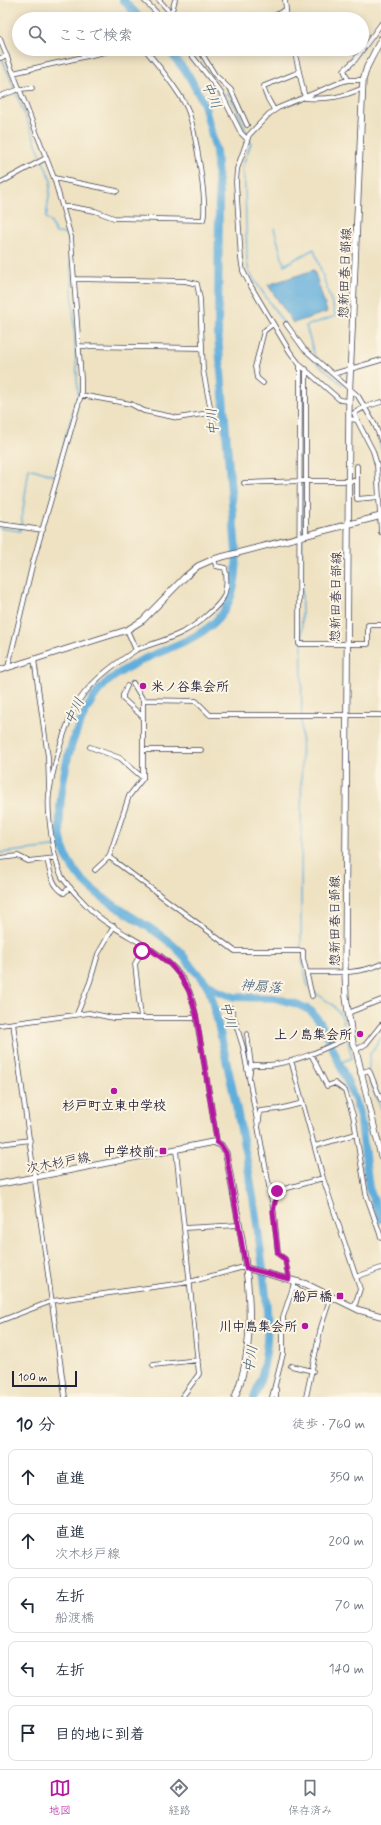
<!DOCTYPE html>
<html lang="ja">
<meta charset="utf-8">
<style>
:root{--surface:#fff;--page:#f6f6f7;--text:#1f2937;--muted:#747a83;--line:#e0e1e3;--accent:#b5179e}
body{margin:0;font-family:Mynerve,"Klee One",sans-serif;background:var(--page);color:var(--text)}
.scale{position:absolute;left:12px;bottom:10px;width:65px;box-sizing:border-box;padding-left:4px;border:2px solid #22223b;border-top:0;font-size:11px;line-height:14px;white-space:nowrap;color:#22223b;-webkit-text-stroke:3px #fcf5e5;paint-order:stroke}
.stop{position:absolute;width:12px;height:12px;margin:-9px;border:3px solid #b5179e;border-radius:50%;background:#fff}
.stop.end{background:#b5179e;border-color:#fff;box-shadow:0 1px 4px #0008}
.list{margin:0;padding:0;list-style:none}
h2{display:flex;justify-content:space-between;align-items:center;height:52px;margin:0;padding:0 16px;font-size:17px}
h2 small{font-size:13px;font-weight:400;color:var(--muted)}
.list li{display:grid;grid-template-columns:26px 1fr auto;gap:12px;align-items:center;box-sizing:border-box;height:56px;margin:0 8px 8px;padding:0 8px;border:1px solid var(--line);border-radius:8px}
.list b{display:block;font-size:15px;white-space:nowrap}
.list p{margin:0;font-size:13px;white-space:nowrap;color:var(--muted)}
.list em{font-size:13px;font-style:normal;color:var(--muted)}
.icon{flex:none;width:22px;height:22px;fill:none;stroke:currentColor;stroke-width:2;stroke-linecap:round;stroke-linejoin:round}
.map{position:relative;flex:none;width:381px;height:1397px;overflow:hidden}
.search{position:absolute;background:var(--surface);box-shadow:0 2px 10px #0003;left:12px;right:12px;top:12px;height:44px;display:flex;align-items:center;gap:10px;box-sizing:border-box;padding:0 14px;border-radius:22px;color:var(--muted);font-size:15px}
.sheet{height:372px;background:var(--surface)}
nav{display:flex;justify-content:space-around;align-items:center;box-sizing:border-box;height:56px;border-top:1px solid var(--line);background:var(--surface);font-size:11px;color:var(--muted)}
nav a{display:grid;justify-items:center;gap:2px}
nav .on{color:var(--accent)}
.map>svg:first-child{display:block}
.water{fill:#62aedb;stroke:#42688b}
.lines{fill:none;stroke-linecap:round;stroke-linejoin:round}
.stream{stroke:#62aedb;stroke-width:1.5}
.river{stroke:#62aedb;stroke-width:8}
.street-casing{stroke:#413f4f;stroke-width:5.5}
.secondary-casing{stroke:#413f4f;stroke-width:7}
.street{stroke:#fff;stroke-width:4}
.secondary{stroke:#fff;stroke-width:5.5}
.route{stroke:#b5179e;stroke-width:5}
.poi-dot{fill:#b5179e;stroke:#fcf5e5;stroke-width:1.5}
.labels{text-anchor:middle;stroke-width:4;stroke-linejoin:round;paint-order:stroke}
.street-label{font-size:13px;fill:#22223b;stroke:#fcf5e5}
.poi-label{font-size:13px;font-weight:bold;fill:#22223b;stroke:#fcf5e5;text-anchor:end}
.water-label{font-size:14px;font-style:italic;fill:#3c5a7b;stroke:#fcf5e5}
</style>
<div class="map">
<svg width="381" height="1397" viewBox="0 0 381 1397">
<rect width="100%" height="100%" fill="#fcf5e5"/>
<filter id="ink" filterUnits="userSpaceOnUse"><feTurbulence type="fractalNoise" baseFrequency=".025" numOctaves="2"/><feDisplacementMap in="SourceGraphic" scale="8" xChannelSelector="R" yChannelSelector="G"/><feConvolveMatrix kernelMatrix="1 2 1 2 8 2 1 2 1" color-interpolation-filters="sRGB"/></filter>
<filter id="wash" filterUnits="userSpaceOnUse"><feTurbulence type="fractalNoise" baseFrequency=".012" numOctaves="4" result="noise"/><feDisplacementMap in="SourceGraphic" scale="16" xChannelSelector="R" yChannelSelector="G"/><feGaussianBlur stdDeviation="0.9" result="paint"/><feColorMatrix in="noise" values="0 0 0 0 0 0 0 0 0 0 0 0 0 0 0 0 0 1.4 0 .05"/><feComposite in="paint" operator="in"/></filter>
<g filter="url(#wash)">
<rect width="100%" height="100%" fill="#eee2c2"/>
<!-- water -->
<path class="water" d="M314,270L327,312L293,323L268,285Z"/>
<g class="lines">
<!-- stream -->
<path class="stream" d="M0,53L51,181L46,218L50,221L56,233L67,234L69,237L78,394L55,476L29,468L20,531L0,528
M200,94L213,96L228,94L237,108L247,135
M249,138L251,143L242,168L245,186L247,261L249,272L285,325
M274,228L284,265L314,249L336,316L306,326L315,357
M308,355L343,385
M378,437L381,449
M302,534L303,375
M0,853L62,846
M301,950L302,538
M302,960L308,987
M313,991L333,1005L342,1017L352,1058L339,1063
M381,1038L370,1054L368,1075L381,1109"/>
<!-- river -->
<path class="river" d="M123,0L141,19
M168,49L189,76L204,104L216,151L219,196L218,336L236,551C243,651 161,635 106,683C88,699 74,735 68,757C62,782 56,823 63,847C78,900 149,917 182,954C186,959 189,964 193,969C197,973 202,977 205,982C209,988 211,995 213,1002C231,1080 249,1159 259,1239C266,1290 276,1349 254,1397
M205,982L218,991L234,997L274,998L297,1004L311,1011L320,1022L329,1039L356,1102L361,1122L369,1188L381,1219"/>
</g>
</g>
<g filter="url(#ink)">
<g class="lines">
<defs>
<path id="street" d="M144,0L163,19
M159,0L176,19
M285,0L287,19
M166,19L171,14L175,0
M269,19L285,10
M0,39L54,178L71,237L81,379V395L33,562L8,667
M187,49L221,93L241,133L247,139
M199,49L215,75L231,90L247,125
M294,49L305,98C327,100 343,97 363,88
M0,58L7,56
M13,73L118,49
M348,80L344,70L355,60L381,24
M0,96L20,89L32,88
M274,110C271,103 263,94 264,86L299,72
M54,178L117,191
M0,183L46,158
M63,207H72L95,211L114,218L203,220C208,204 194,119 185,104C174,84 159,67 145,49
M75,279L185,281L197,284L200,299L203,370L214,427
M286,324L304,349L358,396L375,425L381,440
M79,346L202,348
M300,365L299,644H368V625H381
M333,374L381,360
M263,383L257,378L255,367L264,331L273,324
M81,395L131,404L144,411L178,418L209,413
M349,401L340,400L300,365L290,352L249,283L243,271L241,259L236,182L237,169L249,135L269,114L278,108L341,82L348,80H363
M349,419L357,420L373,451L377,465L381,532
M357,420L354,413L365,407L381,402
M357,466V499L379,497
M244,483L302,481H357
M0,524L43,530
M306,536V369
M127,630L136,650C115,664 95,678 80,699C65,722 53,767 49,794C47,813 53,859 62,877C69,888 81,899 90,909C118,937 163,946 185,982C194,998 196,1017 199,1034C206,1070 211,1106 217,1142
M136,650C151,644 168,640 183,632C194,627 219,607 224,596C227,587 227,577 225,568L216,566L214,559
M34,659L48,757L49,789
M127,686L123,695V699L143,717
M143,700L196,701L210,715H381
M90,747L120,758L143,778
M143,750H201
M109,857L235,951H303V958L312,996
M0,858L18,856L28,861L56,858
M47,859C50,872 52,886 64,893L70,887
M95,870L109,857L129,796L143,778V700L133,683
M307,972C331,972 358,975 381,964
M231,1008L243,1047L248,1074
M348,1013L381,1000
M77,1014L90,982L98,954L114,926
M141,1018L135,964L145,945
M13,1023L65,1397
M0,1025L89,1013L113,1018H196
M247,1034L251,1065L249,1078L274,1213L278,1254L285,1259L289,1279
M356,1050L366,1044L381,1025
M311,1054L327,1086L335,1083L345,1091L353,1115L366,1194L381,1237
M291,1060L323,1178L360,1289L354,1308
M251,1065C259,1065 268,1066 276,1064C303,1060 327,1047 352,1036
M360,1073L369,1070L381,1100
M259,1121L260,1111L279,1109L303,1103
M0,1144L30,1140
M315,1146L356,1134
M176,1150L199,1374L182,1397
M273,1208L277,1191L323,1178
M184,1228L239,1225
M356,1277L381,1268
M293,1286L302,1293L318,1295L329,1302
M0,1321L52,1301L190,1282L240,1268H246
M153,1365L198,1360
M291,1366L313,1371
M272,1397L283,1354V1317L295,1281
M276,1397V1389
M306,1397L321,1327L331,1296"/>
<path id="secondary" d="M381,39L367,67L363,80L349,401L345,972L346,997L353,1044L356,1050L381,1156
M0,670L127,630L143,620L185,577L198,566L214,559L381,516
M0,1184L213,1142L221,1145L226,1153C239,1231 266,1322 235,1397
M246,1268L306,1284L359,1310L381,1316"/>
</defs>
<!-- street casing -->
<use href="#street" class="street-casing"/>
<!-- secondary casing -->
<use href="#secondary" class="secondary-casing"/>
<!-- street -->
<use href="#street" class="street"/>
<!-- secondary -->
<use href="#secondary" class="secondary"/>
</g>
</g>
<g class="lines" filter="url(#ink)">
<!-- route -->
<path class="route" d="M142,951L145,945L170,964L180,976L189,991L196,1014L217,1142L221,1145L226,1153L246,1268L289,1279L285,1259L278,1254L273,1211L277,1191"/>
</g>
<!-- markers -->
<g class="poi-dot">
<circle cx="143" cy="686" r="4"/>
<circle cx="360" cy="1034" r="4"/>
<circle cx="114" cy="1091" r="4"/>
<rect x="159" y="1147" width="8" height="8" rx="2"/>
<rect x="336" y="1292" width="8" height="8" rx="2"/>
<circle cx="305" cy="1326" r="4"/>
</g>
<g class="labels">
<!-- street labels -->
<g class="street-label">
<text transform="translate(344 273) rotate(-88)" y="5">惣新田春日部線</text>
<text transform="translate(335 597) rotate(-89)" y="5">惣新田春日部線</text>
<text transform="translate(334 921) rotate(-90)" y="5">惣新田春日部線</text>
<text transform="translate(58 1162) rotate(-11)" y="5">次木杉戸線</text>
</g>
<!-- poi labels -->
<g class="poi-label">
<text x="151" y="691" text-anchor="start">米ノ谷集会所</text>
<text x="352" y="1039">上ノ島集会所</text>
<text x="114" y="1110" text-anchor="middle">杉戸町立東中学校</text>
<text x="155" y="1156">中学校前</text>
<text x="332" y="1301">船戸橋</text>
<text x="297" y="1331">川中島集会所</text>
</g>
<!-- water labels -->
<g class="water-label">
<text transform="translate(212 95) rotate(67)" y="5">中川</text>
<text transform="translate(212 422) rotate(-95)" y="5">中川</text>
<text transform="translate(74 711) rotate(-65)" y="5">中川</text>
<text transform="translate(261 986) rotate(5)" y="5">神扇落</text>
<text transform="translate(229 1015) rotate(77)" y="5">中川</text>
<text transform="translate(250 1359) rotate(-81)" y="5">中川</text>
</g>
</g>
</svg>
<div class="scale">100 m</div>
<div class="stop" style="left:142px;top:951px"></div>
<div class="stop end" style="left:277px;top:1191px"></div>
<div class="search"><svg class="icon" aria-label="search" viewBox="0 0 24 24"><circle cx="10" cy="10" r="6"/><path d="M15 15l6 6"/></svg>ここで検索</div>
</div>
<section class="sheet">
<h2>10 分<small>徒歩 · 760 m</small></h2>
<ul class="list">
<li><svg class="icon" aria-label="ahead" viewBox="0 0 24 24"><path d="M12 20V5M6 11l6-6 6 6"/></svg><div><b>直進</b></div><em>350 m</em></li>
<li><svg class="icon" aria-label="ahead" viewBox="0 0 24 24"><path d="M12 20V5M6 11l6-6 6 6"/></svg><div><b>直進</b><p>次木杉戸線</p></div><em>200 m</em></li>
<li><svg class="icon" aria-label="left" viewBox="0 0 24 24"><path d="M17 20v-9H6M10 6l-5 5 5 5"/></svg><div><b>左折</b><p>船渡橋</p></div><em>70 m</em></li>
<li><svg class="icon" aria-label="left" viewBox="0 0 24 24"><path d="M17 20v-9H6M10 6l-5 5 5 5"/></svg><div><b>左折</b></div><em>140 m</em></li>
<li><svg class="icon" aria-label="arrive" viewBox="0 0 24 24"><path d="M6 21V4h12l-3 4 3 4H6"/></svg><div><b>目的地に到着</b></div></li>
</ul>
</section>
<nav>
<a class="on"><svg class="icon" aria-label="map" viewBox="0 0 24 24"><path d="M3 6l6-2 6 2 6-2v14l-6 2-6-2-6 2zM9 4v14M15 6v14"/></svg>地図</a>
<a><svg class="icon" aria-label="directions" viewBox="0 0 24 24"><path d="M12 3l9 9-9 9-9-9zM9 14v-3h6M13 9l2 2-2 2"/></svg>経路</a>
<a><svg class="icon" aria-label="saved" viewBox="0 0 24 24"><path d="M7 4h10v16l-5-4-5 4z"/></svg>保存済み</a>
</nav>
